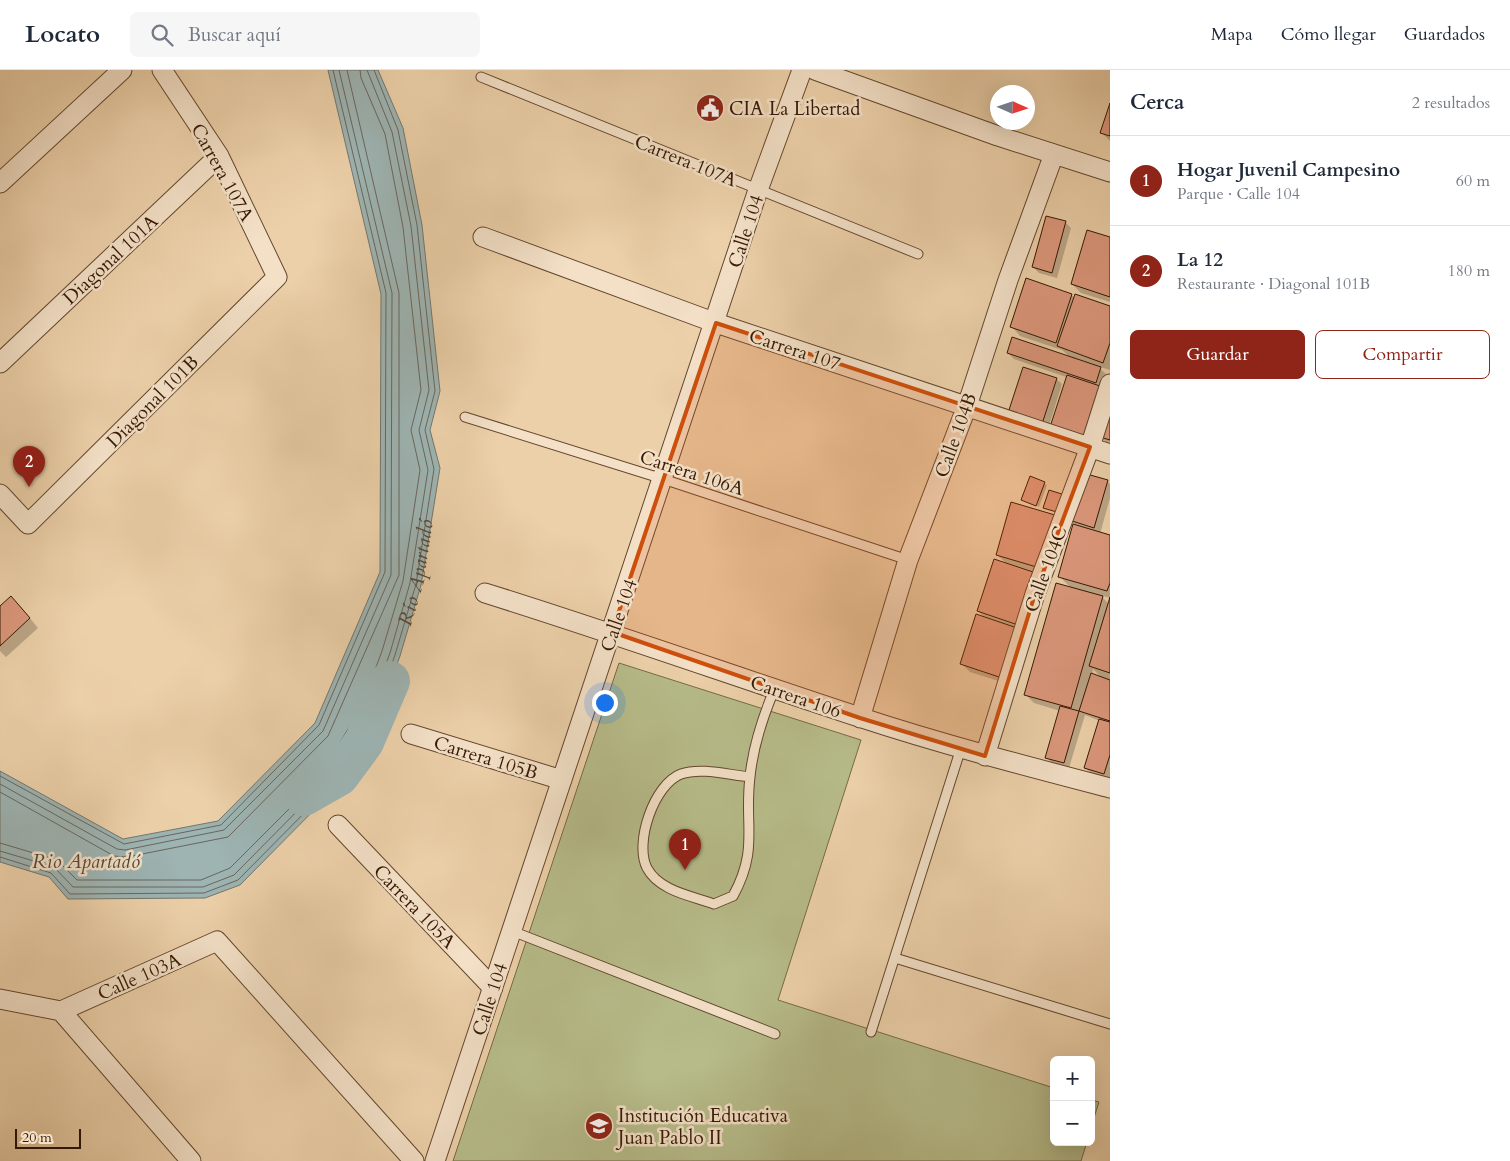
<!DOCTYPE html>
<html lang="es">
<meta charset="utf-8">
<style>
:root{--surface:#fff;--page:#f6f6f7;--text:#1f2937;--muted:#747a83;--line:#e0e1e3;--accent:#8f2418}
body{margin:0;font-family:Cardo,serif;background:var(--page);color:var(--text)}
.controls{position:absolute;right:15px;bottom:15px;display:grid;overflow:hidden;border-radius:8px;box-shadow:0 5px 20px #0002}
.controls button{width:45px;height:45px;display:grid;place-items:center;padding:0;border:0;border-bottom:1px solid var(--line);background:var(--surface);color:var(--text);font:25px sans-serif}
.compass{position:absolute;left:990px;top:15px;width:45px;height:45px;border-radius:50%;background:var(--surface);box-shadow:0 5px 20px #0002;rotate:93deg}
.scale{position:absolute;left:15px;bottom:12px;width:66px;box-sizing:border-box;padding-left:5px;border:2px solid #361904;border-top:0;font-size:14px;line-height:18px;white-space:nowrap;color:#361904;-webkit-text-stroke:4px #f3e0c7;paint-order:stroke}
.you{position:absolute;left:604px;top:632px;width:18px;height:18px;margin:-12px;border:4px solid #fff;border-radius:50%;background:#1a73e8;box-shadow:0 0 0 8px #1a73e833}
.badge{display:grid;place-items:center;width:32px;height:32px;border-radius:50%;background:var(--accent);color:#fff;font-size:16px;font-weight:700}
.pin{position:absolute;translate:-50% -41px;filter:drop-shadow(0 1px 2px #0008)}
.pin::after{content:'';position:absolute;top:26px;width:18px;height:15px;background:inherit;clip-path:polygon(0 0,100% 0,50% 100%)}
.list{margin:0;padding:0;list-style:none}
h2{display:flex;justify-content:space-between;align-items:center;height:65px;margin:0;padding:0 20px;font-size:21px}
h2 small{font-size:16px;font-weight:400;color:var(--muted)}
.list li{display:grid;grid-template-columns:32px 1fr auto;gap:15px;align-items:center;box-sizing:border-box;height:90px;padding:0 20px;border-top:1px solid var(--line)}
.list b{display:block;font-size:19px;white-space:nowrap}
.list p{margin:0;font-size:16px;white-space:nowrap;color:var(--muted)}
.list em{font-size:16px;font-style:normal;color:var(--muted)}
.actions{display:flex;gap:10px;padding:15px 20px}
.actions a{flex:1;padding:11px 0;border:1px solid var(--accent);border-radius:8px;text-align:center;font-size:18px;color:var(--accent)}
.actions .main{background:var(--accent);color:#fff}
.icon{flex:none;width:28px;height:28px;fill:none;stroke:currentColor;stroke-width:2;stroke-linecap:round;stroke-linejoin:round}
.map{position:relative;flex:none;width:1110px;height:1091px;overflow:hidden}
header{display:flex;align-items:center;gap:30px;box-sizing:border-box;height:70px;padding:0 25px;background:var(--surface);border-bottom:1px solid var(--line)}
header strong{font-size:24px}
nav{display:flex;gap:28px;margin-inline-start:auto;font-size:18px}
.search{width:350px;height:45px;background:var(--page);display:flex;align-items:center;gap:12px;box-sizing:border-box;padding:0 18px;border-radius:8px;color:var(--muted);font-size:19px}
main{display:flex}
aside{flex:1;background:var(--surface)}
.map>svg:first-child{display:block}
.green{fill:#b6bb89;stroke:#766a46}
.water{fill:#9db4b3;stroke:#74766d}
.shadow{fill:#0003;fill-rule:evenodd}
.lines{fill:none;stroke-linecap:round;stroke-linejoin:round}
.shore{stroke:#6a665c;stroke-width:1}
.river{stroke:#9db4b3;stroke-width:40}
.building{fill:#dc987c;stroke:#361904}
.service-casing{stroke:#64472d;stroke-width:11}
.minor-casing{stroke:#64472d;stroke-width:21}
.service{stroke:#f3e0c7;stroke-width:9}
.minor{stroke:#f3e0c7;stroke-width:19}
.marked{fill:#cd4f0b;fill-opacity:0.2;stroke:#cd4f0b;stroke-width:4;stroke-linejoin:round}
.labels{text-anchor:middle;stroke-width:5;stroke-linejoin:round;paint-order:stroke}
.poi-label{font-size:19px;fill:#361904;stroke:#f3e0c7;text-anchor:start}
.street-label{font-size:19px;fill:#361904;stroke:#f3e0c7}
.water-label{font-size:20px;font-style:italic;fill:#554839;stroke:#f3e0c7}
</style>
<header>
<strong>Locato</strong>
<div class="search"><svg class="icon" aria-label="search" viewBox="0 0 24 24"><circle cx="10" cy="10" r="6"/><path d="M15 15l6 6"/></svg>Buscar aquí</div>
<nav><a>Mapa</a><a>Cómo llegar</a><a>Guardados</a></nav>
</header>
<main>
<div class="map">
<svg width="1110" height="1091" viewBox="0 0 1110 1091">
<rect width="100%" height="100%" fill="#ecd0a9"/>
<filter id="stains"><feTurbulence type="fractalNoise" baseFrequency=".004" numOctaves="4"/><feColorMatrix values="0 0 0 0 .2 0 0 0 0 .09 0 0 0 0 .02 0 0 0 .5 -.17"/></filter>
<radialGradient id="worn" r=".72"><stop offset=".6" stop-color="#630" stop-opacity="0"/><stop offset="1" stop-color="#630" stop-opacity=".3"/></radialGradient>
<!-- green -->
<path class="green" d="M619,593L861,670L778,930L1054,1018V1072H1087L1081,1091H453Z
M1091,1030L1099,1032L1091,1057Z"/>
<!-- water -->
<path class="water" d="M328,0H378L403,58L422,155L440,321L430,360L440,398L421,515L400,586L377,648L327,727L240,815L205,828L68,829L49,807L0,792V701L123,769L218,751L315,653L380,502L381,224Z"/>
<!-- shadow -->
<path class="shadow" d="M1110,37V71L1101,62Z
M1065,152L1071,158L1057,208L1039,203L1033,197Z
M1110,168V232L1081,223L1072,214Z
M1071,225L1075,228L1110,238V300L1097,296L1106,304L1101,319L1014,289L1008,283L1071,288L1062,280L1020,266L1012,257Z
M1056,309L1062,314L1048,359L1015,348Z
M1110,339V376L1101,367Z
M1031,408L1047,415L1039,437L1023,429Z
M1107,411L1110,414V428L1100,464L1110,467V528L1100,525L1109,534L1110,531V709L1091,703L1085,698L1100,651L1085,645L1069,698L1052,693L1046,687L1060,641L1034,633L1025,624L1071,518L1059,506L1074,454L1070,450ZM1093,599L1103,609L1092,605Z
M1054,446L1014,616L970,602L962,594L986,549L978,541L1007,494L997,485Z
M20,536L38,558L6,587L0,581V537Z"/>
<g class="lines">
<!-- shore -->
<g class="shore">
<path d="M0,706L124,774L221,755L319,655L385,502L386,223L333,0"/>
<path d="M0,714L117,779L125,780L224,760L323,661L391,505L392,223L339,0"/>
<path d="M0,722L114,786L127,787L228,767L328,666L399,505V223L347,0"/>
<path d="M0,773L57,790L77,810H201L230,798L313,715L360,640L382,581L403,511L420,400L411,360L421,320L403,157L385,64L361,8L360,0"/>
<path d="M0,781L54,797L73,817H203L234,805L319,719L367,643L390,583L410,513L428,400L419,360L429,320L411,156L392,62L367,0"/>
<path id="s1" d="M0,787L51,803L70,824L204,823L238,810L324,723L373,646L395,585L416,514L434,399L425,360L435,321L417,155L398,60L374,0"/>
</g>
<!-- river -->
<path class="river" d="M304,726L339,706L364,672L390,611"/>
</g>
<!-- building -->
<path class="building" d="M1110,33V66L1100,63Z
M1046,146L1066,151L1052,203L1032,197Z
M1087,160L1110,167V227L1071,214Z
M1026,208L1072,224L1056,273L1010,257Z
M1075,224L1110,236V273L1103,293L1057,276Z
M1012,267L1101,297L1096,313L1007,283Z
M1023,297L1057,308L1042,354L1008,343Z
M1067,305L1100,316L1083,368L1050,357Z
M1110,335V370L1100,367Z
M1083,403L1108,410L1094,458L1069,450Z
M1030,406L1045,412L1036,436L1021,430Z
M1049,420L1065,425L1060,443L1043,438Z
M1011,432L1055,445L1040,498L996,485Z
M1073,454L1110,465V513L1107,521L1058,507Z
M994,489L1039,504L1021,556L977,541Z
M1056,513L1103,526L1071,638L1024,625Z
M11,526L30,548L0,576V536Z
M1110,527V603L1089,596Z
M976,544L1020,559L1005,609L960,594Z
M1091,603L1110,610V651L1079,641Z
M1060,636L1079,641L1064,693L1045,688Z
M1099,649L1110,652V685L1104,704L1084,698Z"/>
<g class="lines">
<defs>
<path id="service" d="M481,7L918,184
M465,347L663,409L908,490
M750,707C729,705 701,697 681,704C654,714 634,773 647,798C659,821 692,826 714,834L733,826C759,779 744,755 750,707C753,677 763,646 775,618
M512,861L775,964
M895,888L1110,954
M871,962L961,678"/>
<path id="minor" d="M815,0L998,66L1110,102
M0,113L122,0
M483,167L716,253L1110,384
M0,293L219,86
M0,424L28,454L277,207L219,86L162,0
M485,523C610,562 734,606 859,647C941,674 1026,696 1110,718
M860,648L908,490L967,336L1008,210L1054,84
M411,664L562,710
M985,686L1035,524L1090,377L1110,314
M338,755L493,918
M0,929L61,941
M61,941L217,871L414,1091
M61,941L191,1091
M435,1091L758,120L802,0"/>
</defs>
<!-- service casing -->
<use href="#service" class="service-casing"/>
<!-- minor casing -->
<use href="#minor" class="minor-casing"/>
<!-- service -->
<use href="#service" class="service"/>
<!-- minor -->
<use href="#minor" class="minor"/>
</g>
<!-- marked area -->
<path class="marked" d="M716,253L1090,377L1035,524L985,686L860,648L612,562Z"/>
<!-- icons -->
<defs>
<symbol id="civic-disc" viewBox="-11 -11 22 22"><circle r="9.5" fill="#8f2418" stroke="#f3e0c7"/><path d="M-.6-6.5H3V-4.5H.6V-3L4-1V1h2V6H-6V1h2V-1L-.6-3ZM-1.2 2.5V6h2.4V2.5Z" fill="#fff"/></symbol>
<symbol id="school-disc" viewBox="-11 -11 22 22"><circle r="9.5" fill="#8f2418" stroke="#f3e0c7"/><path d="M0-5L7-2L0 1L-7-2ZM-4 1L0 2.5L4 1V4Q0 6-4 4Z" fill="#fff"/></symbol>
</defs>
<g fill-rule="evenodd">
<use href="#civic-disc" x="694" y="22" width="32" height="32"/>
<use href="#school-disc" x="583" y="1040" width="32" height="32"/>
</g>
<g class="labels">
<!-- poi labels -->
<g class="poi-label">
<text x="729" y="45">CIA La Libertad</text>
<text x="618" y="1052">Institución Educativa<tspan x="618" dy="22">Juan Pablo II</tspan></text>
</g>
<!-- street labels -->
<g class="street-label">
<text transform="translate(686 90) rotate(22)" y="7">Carrera 107A</text>
<text transform="translate(223 102) rotate(61)" y="7">Carrera 107A</text>
<text transform="translate(745 161) rotate(-72)" y="7">Calle 104</text>
<text transform="translate(110 189) rotate(-43)" y="7">Diagonal 101A</text>
<text transform="translate(795 279) rotate(18)" y="7">Carrera 107</text>
<text transform="translate(152 331) rotate(-45)" y="7">Diagonal 101B</text>
<text transform="translate(955 365) rotate(-70)" y="7">Calle 104B</text>
<text transform="translate(692 402) rotate(18)" y="7">Carrera 106A</text>
<text transform="translate(1045 499) rotate(-70)" y="7">Calle 104C</text>
<text transform="translate(618 545) rotate(-71)" y="7">Calle 104</text>
<text transform="translate(796 626) rotate(19)" y="7">Carrera 106</text>
<text transform="translate(486 687) rotate(17)" y="7">Carrera 105B</text>
<text transform="translate(415 836) rotate(46)" y="7">Carrera 105A</text>
<text transform="translate(139 906) rotate(-24)" y="7">Calle 103A</text>
<text transform="translate(489 929) rotate(-72)" y="7">Calle 104</text>
</g>
<!-- water labels -->
<g class="water-label">
<text dy="7" stroke="none"><textPath href="#s1" startOffset="616">Río Apartadó</textPath></text>
<text x="86" y="798">Rio Apartadó</text>
</g>
</g>
<rect width="100%" height="100%" filter="url(#stains)"/>
<rect width="100%" height="100%" fill="url(#worn)"/>
</svg>
<div class="controls">
<button>+</button>
<button>−</button>
</div>
<svg class="compass" viewBox="-18 -18 36 36"><path d="M0-13l5 13h-10z" fill="#e53935"/><path d="M0 13l5-13h-10z" fill="#747a83"/></svg>
<div class="scale">20 m</div>
<div class="you"></div>
<div class="pin badge" style="left:685px;top:800px">1</div>
<div class="pin badge" style="left:29px;top:417px">2</div>
</div>
<aside>
<h2>Cerca<small>2 resultados</small></h2>
<ul class="list">
<li><span class="badge">1</span><div><b>Hogar Juvenil Campesino</b><p>Parque · Calle 104</p></div><em>60 m</em></li>
<li><span class="badge">2</span><div><b>La 12</b><p>Restaurante · Diagonal 101B</p></div><em>180 m</em></li>
</ul>
<div class="actions"><a class="main">Guardar</a><a>Compartir</a></div>
</aside>
</main>
